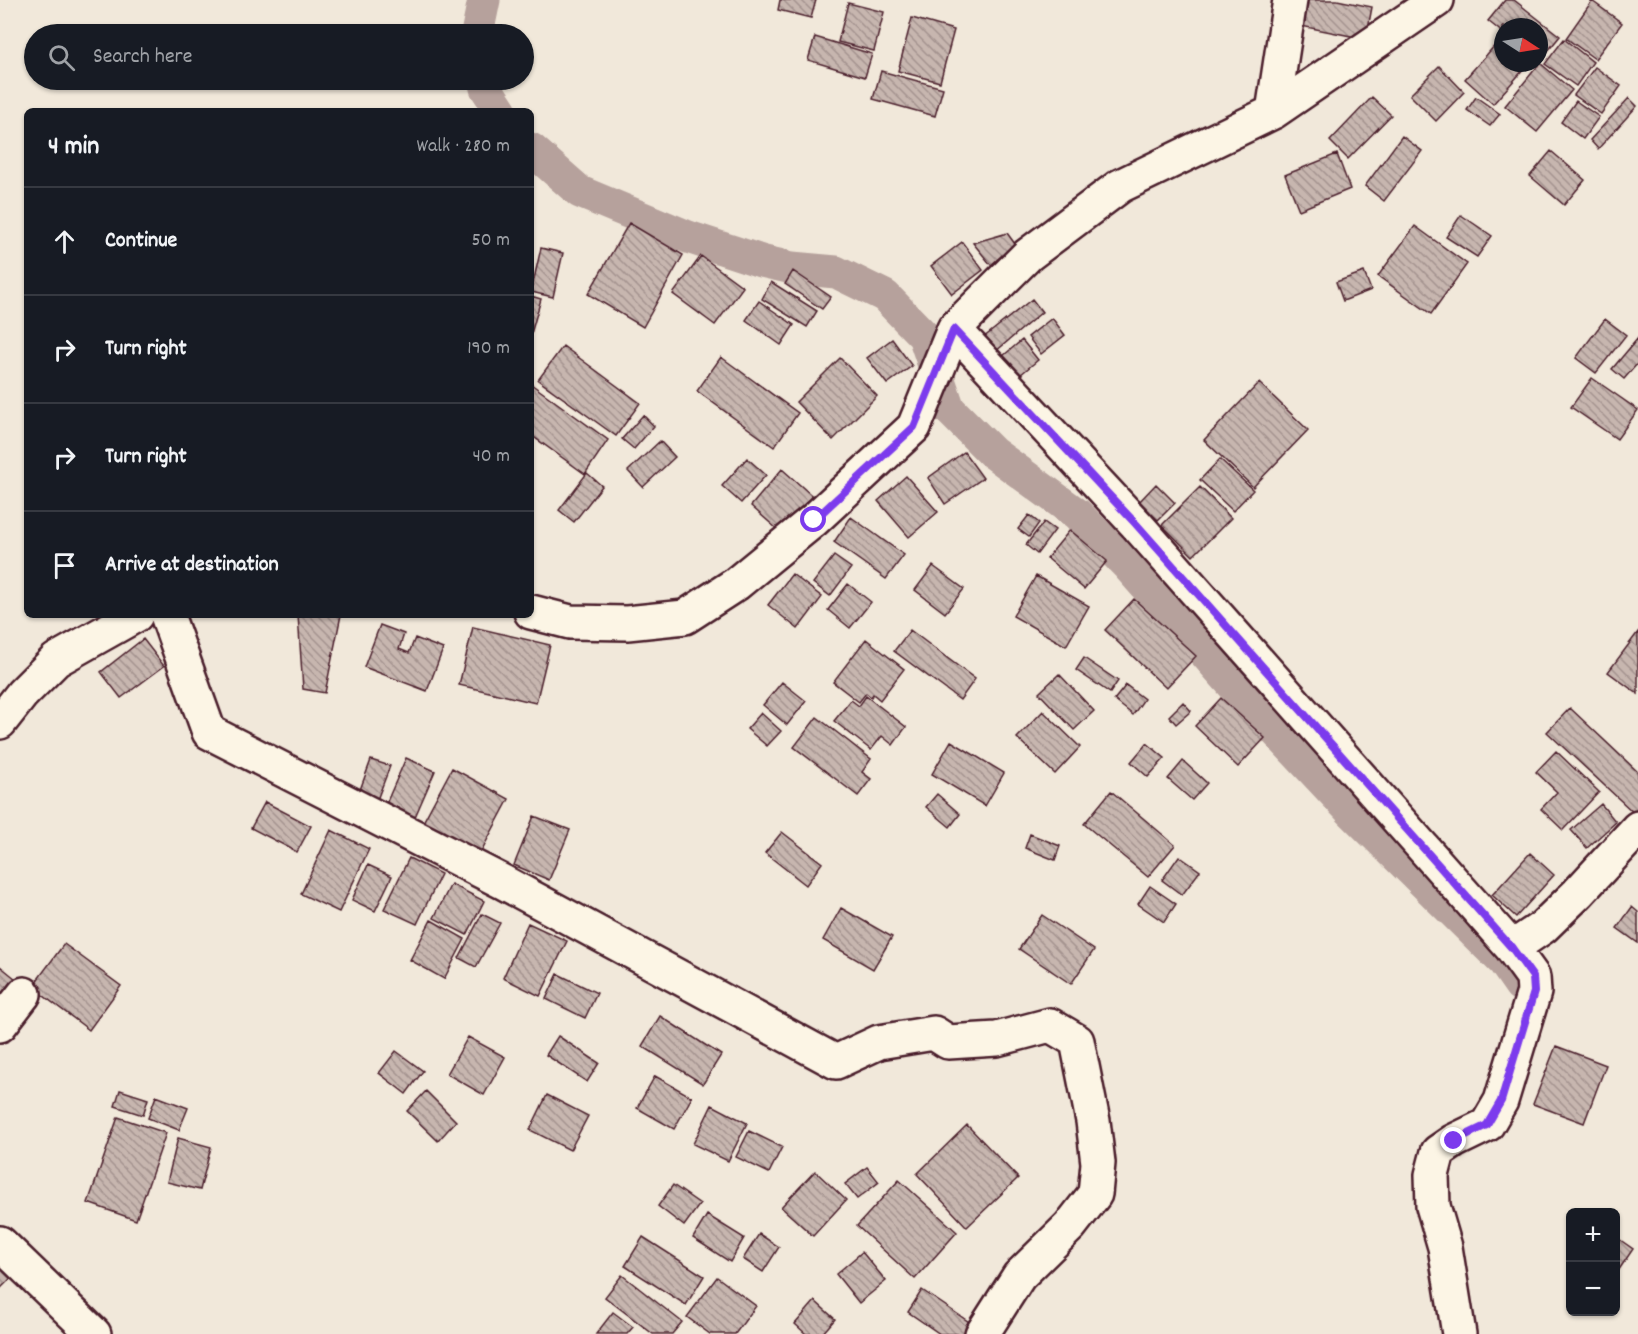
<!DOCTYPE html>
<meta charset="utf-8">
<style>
:root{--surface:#171b24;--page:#242831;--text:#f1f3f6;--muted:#9ea1a6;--line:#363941}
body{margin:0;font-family:Dekko,sans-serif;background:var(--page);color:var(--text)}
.controls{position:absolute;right:18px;bottom:18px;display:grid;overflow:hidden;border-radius:9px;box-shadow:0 2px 4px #0004}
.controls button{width:54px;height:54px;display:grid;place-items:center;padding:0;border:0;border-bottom:2px solid var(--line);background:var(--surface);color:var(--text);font:30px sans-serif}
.compass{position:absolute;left:1494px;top:18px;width:54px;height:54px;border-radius:50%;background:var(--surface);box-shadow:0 2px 4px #0004;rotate:102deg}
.stop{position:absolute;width:18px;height:18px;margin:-14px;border:4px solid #7c3aed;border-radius:50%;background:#fff}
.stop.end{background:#7c3aed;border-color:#fff;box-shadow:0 2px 6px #0008}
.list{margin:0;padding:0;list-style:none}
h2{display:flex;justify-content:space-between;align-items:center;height:78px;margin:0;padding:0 24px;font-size:26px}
h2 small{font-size:20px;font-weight:400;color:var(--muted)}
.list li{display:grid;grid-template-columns:39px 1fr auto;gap:18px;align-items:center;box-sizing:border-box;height:108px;padding:0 24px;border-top:2px solid var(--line)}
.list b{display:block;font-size:22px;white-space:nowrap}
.list em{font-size:20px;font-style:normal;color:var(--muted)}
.icon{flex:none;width:33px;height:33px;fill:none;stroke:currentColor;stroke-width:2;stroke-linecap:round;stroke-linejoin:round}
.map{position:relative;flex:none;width:1638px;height:1334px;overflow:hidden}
.search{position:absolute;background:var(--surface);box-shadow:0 2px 4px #0004;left:24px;top:24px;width:510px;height:66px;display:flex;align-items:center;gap:15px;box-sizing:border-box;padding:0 21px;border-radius:33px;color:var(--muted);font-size:22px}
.panel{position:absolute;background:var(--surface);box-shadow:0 2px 4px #0004;left:24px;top:108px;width:510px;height:510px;border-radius:9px}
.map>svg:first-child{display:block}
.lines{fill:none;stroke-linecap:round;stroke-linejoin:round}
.canal{stroke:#b6a19c;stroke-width:33}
.building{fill:url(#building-back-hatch);stroke:#4a1f2b;stroke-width:1.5}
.minor-casing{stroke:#4a1f2b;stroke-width:38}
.minor{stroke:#fcf5e5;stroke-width:33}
.route{stroke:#7c3aed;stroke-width:8}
</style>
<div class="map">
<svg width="1638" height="1334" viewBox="0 0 1638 1334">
<defs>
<pattern id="building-back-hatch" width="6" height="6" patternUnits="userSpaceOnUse" patternTransform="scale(1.5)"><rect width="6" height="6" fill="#c7b6af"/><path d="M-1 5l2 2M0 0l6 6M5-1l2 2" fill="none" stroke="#a4938f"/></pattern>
</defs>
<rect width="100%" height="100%" fill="#f1e8da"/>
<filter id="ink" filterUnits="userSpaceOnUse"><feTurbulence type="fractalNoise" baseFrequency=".0167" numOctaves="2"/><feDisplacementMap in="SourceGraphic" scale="12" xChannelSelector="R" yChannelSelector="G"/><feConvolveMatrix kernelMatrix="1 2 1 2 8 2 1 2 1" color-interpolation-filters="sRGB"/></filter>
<g filter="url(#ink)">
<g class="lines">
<!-- canal -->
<path class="canal" d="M477,34L484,0
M484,80L486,88L501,111
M531,149L580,192L688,237L761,261L792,268L836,272L885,296L924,336L949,409L992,452L1077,514L1128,566L1242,695L1350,810L1504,962L1520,985"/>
</g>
<!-- building -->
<path class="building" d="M780,0H816L811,18L778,10Z
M1306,0H1337L1372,7L1366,39L1301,26Z
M1505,0H1514L1560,36L1539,62V27H1503V33L1488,21Z
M1592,1L1622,23L1595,59L1566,38Z
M848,3L884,12L874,51L838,42Z
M912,18L954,30L940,82L898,71Z
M815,37L872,54L865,77L808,60Z
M1564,39L1593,62L1576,86L1545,64Z
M1497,43L1503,48V63H1520L1525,68L1493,104L1465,79Z
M1540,63L1572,90L1537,132L1505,106Z
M1439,66L1464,92L1436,121L1410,95Z
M1595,67L1621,86L1601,114L1574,95Z
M881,71L943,88L935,116L873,99Z
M1372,97L1391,115L1348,159L1330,141Z
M1476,97L1500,114L1490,126L1467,110Z
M1629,98L1637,106L1598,149L1590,140Z
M1576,101L1599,117L1583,139L1561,122Z
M1402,136L1422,151L1384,201L1365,186Z
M1551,151L1585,180L1564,205L1530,176Z
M1337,154L1350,189L1299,210L1285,175Z
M1461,215L1492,236L1477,257L1446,237Z
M629,223L683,255L643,327L588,294Z
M1415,226L1467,264L1431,314L1378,276Z
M1007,233L1015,244L991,265L973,243Z
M962,242L983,270L952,294L931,266Z
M541,248L563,253L553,297L531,292Z
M701,256L743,287L715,325L673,294Z
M793,271L831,297L822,309L785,284Z
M1364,272L1371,290L1343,301L1336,282Z
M771,282L817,311L807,327L762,299Z
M531,296L541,299L531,334Z
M1032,299L1042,312L995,352L983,338Z
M759,301L794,325L781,345L746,320Z
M1052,318L1065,335L1041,354L1028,337Z
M1605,319L1626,335L1596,373L1576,358Z
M1638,338V363L1624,379L1612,369Z
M892,339L912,366L887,384L867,358Z
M1022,340L1038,360L1014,380L998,360Z
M563,346L640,403L616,436L538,380Z
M721,357L798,413L774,447L697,391Z
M840,358L877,396L833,440L796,402Z
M1592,378L1638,410L1617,439L1571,407Z
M1259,383L1308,430L1253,487L1204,440Z
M531,384L608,440L585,474L531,435Z
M643,415L654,426L634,449L622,439Z
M660,441L675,457L643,487L628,471Z
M964,452L983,478L945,504L928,478Z
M747,458L766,475L741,503L722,486Z
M1220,459L1253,490L1233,511L1200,480Z
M782,469L818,501L786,537L751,506Z
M587,473L602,486L574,522L559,510Z
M906,476L938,512L909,537L878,501Z
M1156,484L1175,503L1158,520L1139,502Z
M1200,487L1231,518L1193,556L1162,525Z
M1029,515L1039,523L1029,537L1018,529Z
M851,517L904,555L886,579L834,542Z
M1044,522L1055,530L1037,554L1026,545Z
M1070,530L1107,561L1084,589L1047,558Z
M834,556L851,568L830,596L813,583Z
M933,566L964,589L945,613L915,590Z
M792,574L822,597L798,629L768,605Z
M1036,576L1089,606L1066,646L1013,616Z
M848,584L871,602L850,628L828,610Z
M1134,599L1196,656L1166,688L1105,630Z
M298,615H341L325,693L303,689Z
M380,625L404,634L399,649L409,653L415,638L443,649L427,691L364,667Z
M473,627L550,645L536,703L459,685Z
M910,630L975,679L960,700L894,651Z
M1638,632V694L1608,672Z
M143,639L164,666L121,698L101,672Z
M866,639L904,669L880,700L873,694L871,697L866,693L859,702L833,682Z
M1084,658L1118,681L1110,693L1076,670Z
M1059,674L1094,711L1074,730L1039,693Z
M782,682L806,701L787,725L763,705Z
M1126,685L1144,699L1133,715L1114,700Z
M866,696L906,727L893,745L882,736L871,750L834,721L851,700L859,706Z
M1221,698L1265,738L1238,767L1195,726Z
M1183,702L1191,711L1176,724L1169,716Z
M1570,708L1638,772V809L1634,813L1547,732Z
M1043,711L1080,747L1055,774L1017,738Z
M761,713L781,731L767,746L747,729Z
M817,717L871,759L862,772L871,779L858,796L794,747Z
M951,741L1004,773L985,806L932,774Z
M1147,743L1165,758L1148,777L1131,762Z
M1556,751L1599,792L1563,830L1541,809L1557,792L1536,772Z
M406,758L435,771L411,826L382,813Z
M371,760L390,766L375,805L357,798Z
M1183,761L1207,783L1192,800L1168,779Z
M452,768L509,799L477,859L420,828Z
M1111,791L1175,845L1148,877L1084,824Z
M937,794L960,814L950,827L926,807Z
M265,802L311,826L297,852L251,828Z
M1601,804L1616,822L1587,848L1571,830Z
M534,816L570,830L549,880L514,865Z
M331,830L369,849L339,912L301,894Z
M782,832L822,863L806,885L765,853Z
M1030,834L1060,846L1055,860L1025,848Z
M1530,853L1554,875L1516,917L1492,895Z
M1179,856L1200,871L1182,895L1162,880Z
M409,858L441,874L417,924L384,909Z
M368,865L392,876L375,911L352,900Z
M451,884L484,901L467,935L434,918Z
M1150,886L1176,904L1164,922L1138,904Z
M1632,907L1638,912V943L1617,928Z
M841,908L892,937L873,969L823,940Z
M482,914L500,923L476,967L459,958Z
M1042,915L1094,950L1071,984L1019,949Z
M431,920L465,939L444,979L410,960Z
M528,923L567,941L540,996L503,978Z
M64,944L121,986L89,1030L32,987Z
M0,966L21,983L0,1009Z
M558,974L597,993L585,1018L546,999Z
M660,1016L721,1055L703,1084L642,1046Z
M558,1036L599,1063L587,1082L546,1055Z
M468,1037L505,1057L484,1095L447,1074Z
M1556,1046L1606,1065L1584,1123L1533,1104Z
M396,1051L423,1071L406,1094L379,1073Z
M655,1076L692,1097L674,1129L637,1108Z
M120,1090L148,1099L143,1115L115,1106Z
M426,1091L456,1121L438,1141L407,1111Z
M547,1095L588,1116L570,1150L530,1130Z
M156,1096L188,1108L179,1130L148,1118Z
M712,1105L747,1123L728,1161L693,1144Z
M118,1117L166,1133L136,1220L88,1203Z
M967,1125L1018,1178L967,1227L917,1174Z
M749,1131L782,1147L769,1173L736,1157Z
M178,1138L211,1147L200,1190L167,1182Z
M867,1167L879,1182L857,1199L845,1184Z
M815,1171L846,1200L813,1236L781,1207Z
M899,1180L957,1232L915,1279L857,1226Z
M673,1185L700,1204L684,1226L658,1206Z
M707,1215L744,1238L730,1262L693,1238Z
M759,1234L779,1247L763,1272L743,1259Z
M643,1237L704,1276L686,1305L625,1266Z
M1616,1237L1633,1249L1616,1274Z
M862,1252L886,1281L859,1303L836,1274Z
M0,1263L13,1276L0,1289Z
M622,1275L682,1322L672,1334H653L605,1297Z
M717,1277L756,1306L735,1334H710L687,1317Z
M922,1290L972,1324L965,1334H940L908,1312Z
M815,1301L835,1319L822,1334H806L795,1324Z
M613,1312L633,1327L627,1334H596Z"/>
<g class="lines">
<defs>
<path id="minor" d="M1273,112L1290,0
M954,329L1136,524L1512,948L1543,927L1578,893L1638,828
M531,612L570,622L627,623L685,617L736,584L814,520L914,427L954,329L1028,255L1120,186L1273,112L1437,0
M167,615L209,732L503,882L836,1062L879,1042L934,1033L948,1042L997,1039L1050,1025L1077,1041L1093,1121L1098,1163L1095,1194L1070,1226L1019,1276L982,1334
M0,722L22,694L56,660L136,615
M0,1025L24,994
M0,1243L94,1334
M1459,1334L1445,1247L1433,1206L1432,1175L1438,1152L1454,1141L1487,1125L1501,1101L1534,992L1533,977L1512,948"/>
</defs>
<!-- minor casing -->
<use href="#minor" class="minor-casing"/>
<!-- minor -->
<use href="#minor" class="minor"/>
</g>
</g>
<g class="lines" filter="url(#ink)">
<!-- route -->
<path class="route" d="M814,520L914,427L954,329L1136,524L1512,948L1533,977L1534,992L1501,1101L1487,1125L1454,1141"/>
</g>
</svg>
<div class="controls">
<button>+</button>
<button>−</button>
</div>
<svg class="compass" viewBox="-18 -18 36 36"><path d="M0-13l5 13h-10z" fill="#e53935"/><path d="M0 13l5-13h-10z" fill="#9ea1a6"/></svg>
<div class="stop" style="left:814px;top:520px"></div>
<div class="stop end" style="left:1454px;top:1141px"></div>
<div class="search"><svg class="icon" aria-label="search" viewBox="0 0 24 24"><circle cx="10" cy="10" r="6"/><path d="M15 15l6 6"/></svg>Search here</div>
<section class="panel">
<h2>4 min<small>Walk · 280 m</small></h2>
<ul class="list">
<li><svg class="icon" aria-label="ahead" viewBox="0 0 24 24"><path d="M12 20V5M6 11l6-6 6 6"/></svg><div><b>Continue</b></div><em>50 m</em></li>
<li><svg class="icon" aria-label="right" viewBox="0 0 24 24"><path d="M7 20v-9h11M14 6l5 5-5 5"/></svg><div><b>Turn right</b></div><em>190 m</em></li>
<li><svg class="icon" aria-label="right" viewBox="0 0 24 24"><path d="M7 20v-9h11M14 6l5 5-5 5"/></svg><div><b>Turn right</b></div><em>40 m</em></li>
<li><svg class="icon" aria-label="arrive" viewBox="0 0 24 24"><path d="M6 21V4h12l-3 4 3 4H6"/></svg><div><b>Arrive at destination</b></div></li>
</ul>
</section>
</div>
